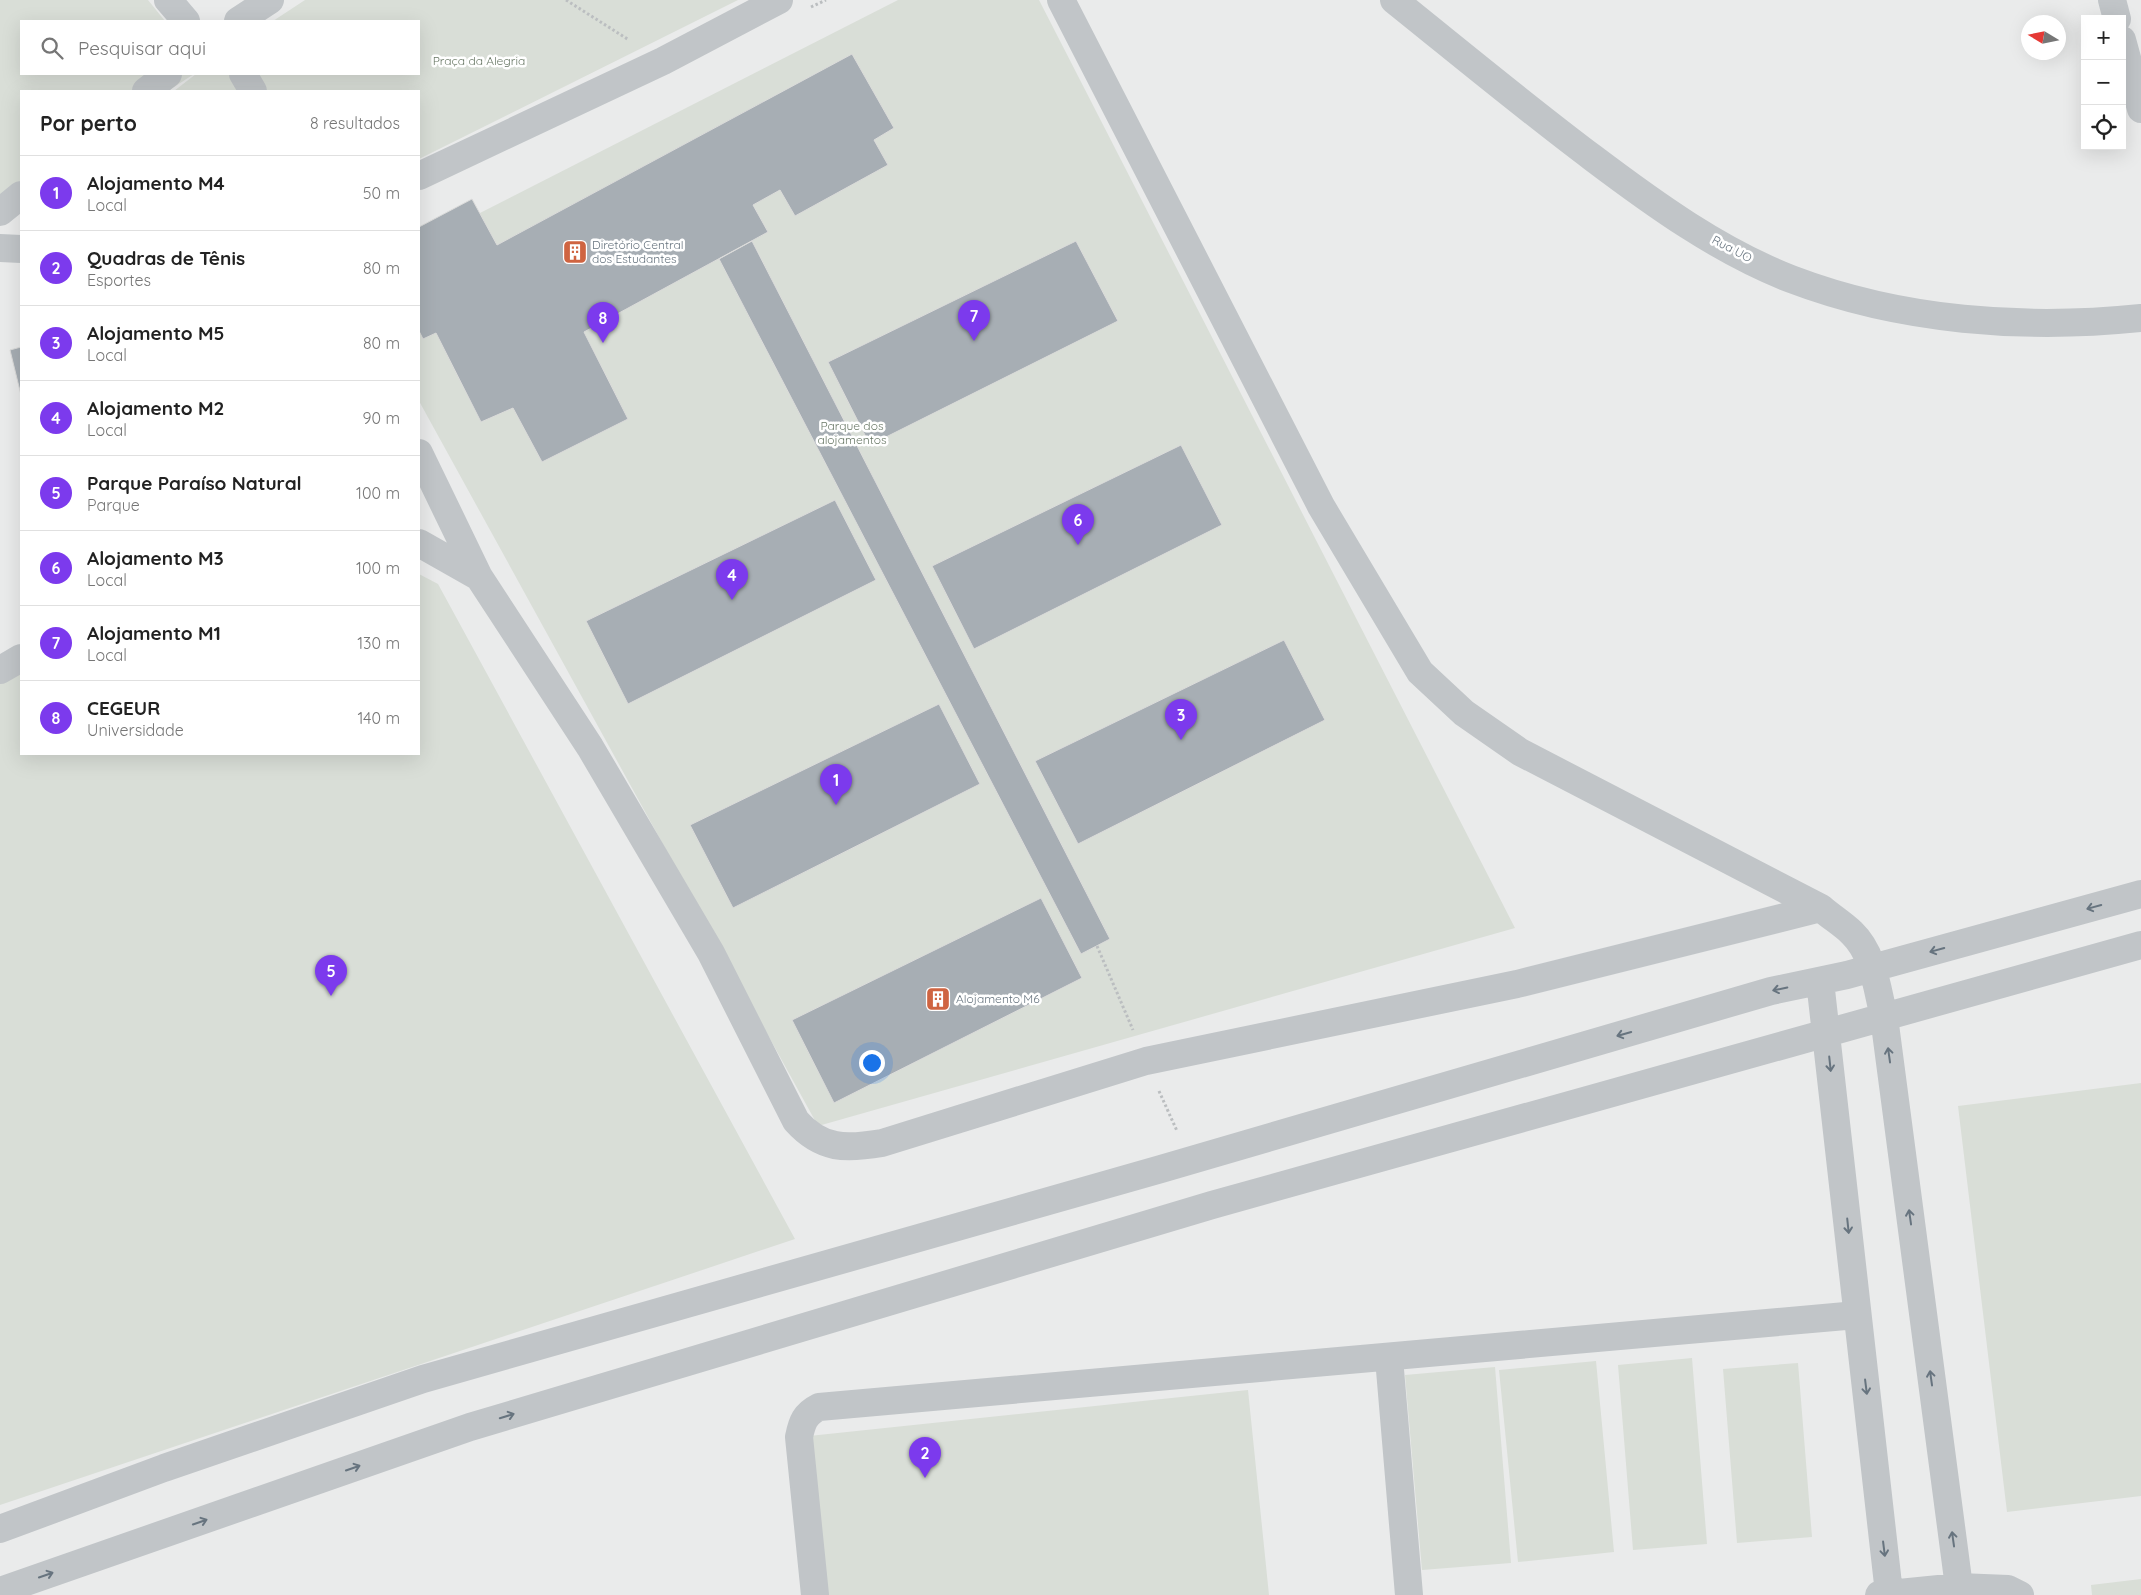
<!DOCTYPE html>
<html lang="pt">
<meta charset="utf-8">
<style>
:root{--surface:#fff;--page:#f2f2f2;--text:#222;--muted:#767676;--line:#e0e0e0;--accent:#7c3aed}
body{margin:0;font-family:Quicksand,sans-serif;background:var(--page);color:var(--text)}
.controls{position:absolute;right:15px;top:15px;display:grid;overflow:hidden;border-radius:0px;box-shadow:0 5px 20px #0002}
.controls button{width:45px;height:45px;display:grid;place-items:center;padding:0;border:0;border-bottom:1px solid var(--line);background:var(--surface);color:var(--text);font:25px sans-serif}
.compass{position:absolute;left:2021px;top:15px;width:45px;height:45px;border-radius:50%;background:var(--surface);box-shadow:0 5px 20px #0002;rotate:280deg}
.you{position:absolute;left:871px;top:1062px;width:18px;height:18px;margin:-12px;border:4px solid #fff;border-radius:50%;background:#1a73e8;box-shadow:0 0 0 8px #1a73e833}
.badge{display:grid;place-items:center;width:32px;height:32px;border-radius:50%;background:var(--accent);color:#fff;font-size:16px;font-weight:700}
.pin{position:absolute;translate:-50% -41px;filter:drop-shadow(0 1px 2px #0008)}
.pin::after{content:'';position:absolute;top:26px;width:18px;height:15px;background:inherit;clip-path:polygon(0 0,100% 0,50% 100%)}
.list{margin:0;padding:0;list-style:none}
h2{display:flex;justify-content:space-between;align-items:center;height:65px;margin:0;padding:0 20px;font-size:21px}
h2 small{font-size:16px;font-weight:400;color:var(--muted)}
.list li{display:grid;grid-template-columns:32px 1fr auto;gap:15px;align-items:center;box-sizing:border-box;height:75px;padding:0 20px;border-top:1px solid var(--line)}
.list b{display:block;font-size:19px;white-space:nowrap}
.list p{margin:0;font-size:16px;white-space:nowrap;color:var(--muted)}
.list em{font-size:16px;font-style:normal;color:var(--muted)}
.icon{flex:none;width:28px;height:28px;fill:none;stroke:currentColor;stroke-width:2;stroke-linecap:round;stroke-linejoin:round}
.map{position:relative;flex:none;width:2141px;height:1595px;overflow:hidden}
.search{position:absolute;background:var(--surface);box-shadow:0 5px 20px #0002;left:20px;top:20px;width:400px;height:55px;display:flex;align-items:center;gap:12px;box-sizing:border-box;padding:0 18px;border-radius:0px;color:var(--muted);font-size:19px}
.panel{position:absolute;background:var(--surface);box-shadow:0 5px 20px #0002;left:20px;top:90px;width:400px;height:665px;border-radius:0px}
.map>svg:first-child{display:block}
.built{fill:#eaebeb;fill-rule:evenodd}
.green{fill:#d9ded7}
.building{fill:#a7aeb4;stroke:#dbdbda}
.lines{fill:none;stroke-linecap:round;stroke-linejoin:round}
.path{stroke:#bbbec0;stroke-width:3;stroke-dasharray:2.5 2.5;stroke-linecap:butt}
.minor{stroke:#c1c5c8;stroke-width:28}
.oneway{stroke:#67747f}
.labels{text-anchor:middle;stroke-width:5;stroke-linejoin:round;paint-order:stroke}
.park-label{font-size:12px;fill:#697866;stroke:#fff}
.poi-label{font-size:12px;fill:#67747f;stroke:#fff;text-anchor:start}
.street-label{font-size:12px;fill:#67747f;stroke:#fff}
</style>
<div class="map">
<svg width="2141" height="1595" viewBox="0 0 2141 1595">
<rect width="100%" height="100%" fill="#f9f9f7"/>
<!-- built -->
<path class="built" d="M0,0H2141V1595H0ZM2085,19H2122V146H2085ZM21,21H419V74H21ZM2028,22H2058V52H2028ZM21,91H419V754H21Z"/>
<!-- green -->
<path class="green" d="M0,0H148L165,21H21V74H194L168,91H21V188L0,202Z
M305,0H738L419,159V91H174L196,74H419V21H273Z
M898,0H1039L1515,928L818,1126L419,401V244Z
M419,574L438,584L795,1239L0,1505V683L21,672V754H419Z
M2141,1083V1496L2007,1512L1958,1106Z
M1692,1358L1707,1544L1633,1550L1618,1365Z
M1596,1361L1614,1552L1518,1562L1499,1370Z
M1798,1363L1812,1537L1737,1543L1723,1369Z
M1495,1367L1511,1563L1422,1570L1405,1375Z
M1248,1390L1269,1595H826L809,1436Z
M2141,1579V1595H2092L2091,1585Z"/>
<!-- building -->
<path class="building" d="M852,54L894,128L874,140L888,165L795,216L780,190L753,205L768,232L584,332L628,419L542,462L513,408L481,422L436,333L423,339L419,331V227L472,199L497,245Z
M752,241L1110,939L1081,954L719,259Z
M1076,241L1118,321L870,445L828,362Z
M21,347V395L10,350Z
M1181,445L1222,525L974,649L932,566Z
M835,500L876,580L628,704L586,621Z
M1284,640L1325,720L1078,844L1035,761Z
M939,704L980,784L733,908L690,825Z
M1041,898L1082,978L834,1103L792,1020Z"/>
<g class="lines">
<!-- path -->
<path class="path" d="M566,0L629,40
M811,7L826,0
M1097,946L1133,1030
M1159,1091L1177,1131"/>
<!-- minor -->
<path class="minor" d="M168,0L186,21
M1061,0L1321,506L1420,672L1464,713L1520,752L1821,908C1831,917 1843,924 1852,933C1874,954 1877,989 1884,1017L1959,1587
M1394,0C1460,53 1525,107 1593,158C1654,204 1719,251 1791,279C1901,321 2024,330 2141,318
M2112,0L2117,19
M238,21L270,0
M2122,40L2141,109
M243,74L253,91
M146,91L168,74
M419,176L663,61L779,0
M0,212L21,195
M0,248L21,249
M419,453L479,577L590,747L711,953L796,1121C822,1150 846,1149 882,1143L1146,1061L1517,984L1821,908
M419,543L479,577
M0,670L21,658
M1820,981L1889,1593
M1389,1358L1409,1595
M0,1529L164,1468L423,1379L1161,1169L1771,991L1847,975L2141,894
M0,1591L470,1427L1212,1205L2141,945
M815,1595L799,1437C802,1422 805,1414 819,1407L1857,1315
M1879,1595L1959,1587L2008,1589L2020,1595"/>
</g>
<!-- one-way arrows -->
<defs><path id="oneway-shaft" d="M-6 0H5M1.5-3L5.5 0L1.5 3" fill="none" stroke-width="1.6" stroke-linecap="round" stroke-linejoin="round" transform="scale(1.25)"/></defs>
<g class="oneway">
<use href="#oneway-shaft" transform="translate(2094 907) rotate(165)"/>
<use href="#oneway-shaft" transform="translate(1937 950) rotate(165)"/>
<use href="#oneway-shaft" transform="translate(1780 989) rotate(168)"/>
<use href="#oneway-shaft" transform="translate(1624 1034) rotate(164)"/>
<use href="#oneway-shaft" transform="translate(1889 1055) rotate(-98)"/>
<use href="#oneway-shaft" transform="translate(1830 1064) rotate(84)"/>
<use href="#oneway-shaft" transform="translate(1910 1217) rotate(-98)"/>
<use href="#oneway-shaft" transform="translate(1848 1226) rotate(84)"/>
<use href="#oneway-shaft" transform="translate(1931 1378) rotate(-98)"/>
<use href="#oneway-shaft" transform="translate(1866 1387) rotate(83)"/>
<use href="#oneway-shaft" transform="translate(507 1416) rotate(-17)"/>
<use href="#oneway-shaft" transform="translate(353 1468) rotate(-19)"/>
<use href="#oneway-shaft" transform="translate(200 1522) rotate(-19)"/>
<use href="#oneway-shaft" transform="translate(1953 1539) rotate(-98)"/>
<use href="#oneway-shaft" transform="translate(1884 1549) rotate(83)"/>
<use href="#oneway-shaft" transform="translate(46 1575) rotate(-19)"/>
</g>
<!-- icons -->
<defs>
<symbol id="building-square" viewBox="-11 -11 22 22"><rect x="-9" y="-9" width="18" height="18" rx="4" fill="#cf6441" stroke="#fff"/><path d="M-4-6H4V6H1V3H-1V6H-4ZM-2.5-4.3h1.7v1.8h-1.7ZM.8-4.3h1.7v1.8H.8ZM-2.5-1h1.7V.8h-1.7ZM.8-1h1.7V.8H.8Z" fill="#fff"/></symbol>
</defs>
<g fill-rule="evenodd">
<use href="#building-square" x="561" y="238" width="28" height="28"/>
<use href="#building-square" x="924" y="985" width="28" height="28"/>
</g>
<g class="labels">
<!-- park labels -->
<g class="park-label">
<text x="479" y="65">Praça da Alegria</text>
<text x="852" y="430">Parque dos<tspan x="852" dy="14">alojamentos</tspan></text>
</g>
<!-- poi labels -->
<g class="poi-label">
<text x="592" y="249">Diretório Central<tspan x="592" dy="14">dos Estudantes</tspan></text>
<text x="956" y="1003">Alojamento M6</text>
</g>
<!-- street labels -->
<g class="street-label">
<text transform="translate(1732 249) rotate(28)" y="4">Rua UO</text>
</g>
</g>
</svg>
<div class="controls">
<button>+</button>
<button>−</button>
<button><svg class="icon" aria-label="locate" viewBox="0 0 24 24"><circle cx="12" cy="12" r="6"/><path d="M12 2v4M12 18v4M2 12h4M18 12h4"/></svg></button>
</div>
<svg class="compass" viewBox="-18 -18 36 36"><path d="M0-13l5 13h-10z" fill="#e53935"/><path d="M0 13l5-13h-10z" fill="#767676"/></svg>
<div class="you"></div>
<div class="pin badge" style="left:836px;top:805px">1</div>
<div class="pin badge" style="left:925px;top:1478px">2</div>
<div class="pin badge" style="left:1181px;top:740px">3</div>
<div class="pin badge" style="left:732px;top:600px">4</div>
<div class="pin badge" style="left:331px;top:996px">5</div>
<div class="pin badge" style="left:1078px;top:545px">6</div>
<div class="pin badge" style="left:974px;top:341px">7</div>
<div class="pin badge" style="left:603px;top:343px">8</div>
<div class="search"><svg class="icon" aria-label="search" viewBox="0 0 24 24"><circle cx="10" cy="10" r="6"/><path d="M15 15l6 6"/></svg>Pesquisar aqui</div>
<section class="panel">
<h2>Por perto<small>8 resultados</small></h2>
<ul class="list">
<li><span class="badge">1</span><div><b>Alojamento M4</b><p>Local</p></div><em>50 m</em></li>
<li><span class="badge">2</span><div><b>Quadras de Tênis</b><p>Esportes</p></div><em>80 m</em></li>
<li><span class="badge">3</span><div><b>Alojamento M5</b><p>Local</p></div><em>80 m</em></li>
<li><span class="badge">4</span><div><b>Alojamento M2</b><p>Local</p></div><em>90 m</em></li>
<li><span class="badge">5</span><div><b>Parque Paraíso Natural</b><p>Parque</p></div><em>100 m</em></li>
<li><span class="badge">6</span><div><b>Alojamento M3</b><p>Local</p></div><em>100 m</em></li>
<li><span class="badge">7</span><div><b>Alojamento M1</b><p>Local</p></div><em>130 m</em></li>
<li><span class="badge">8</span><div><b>CEGEUR</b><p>Universidade</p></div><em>140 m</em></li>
</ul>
</section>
</div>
